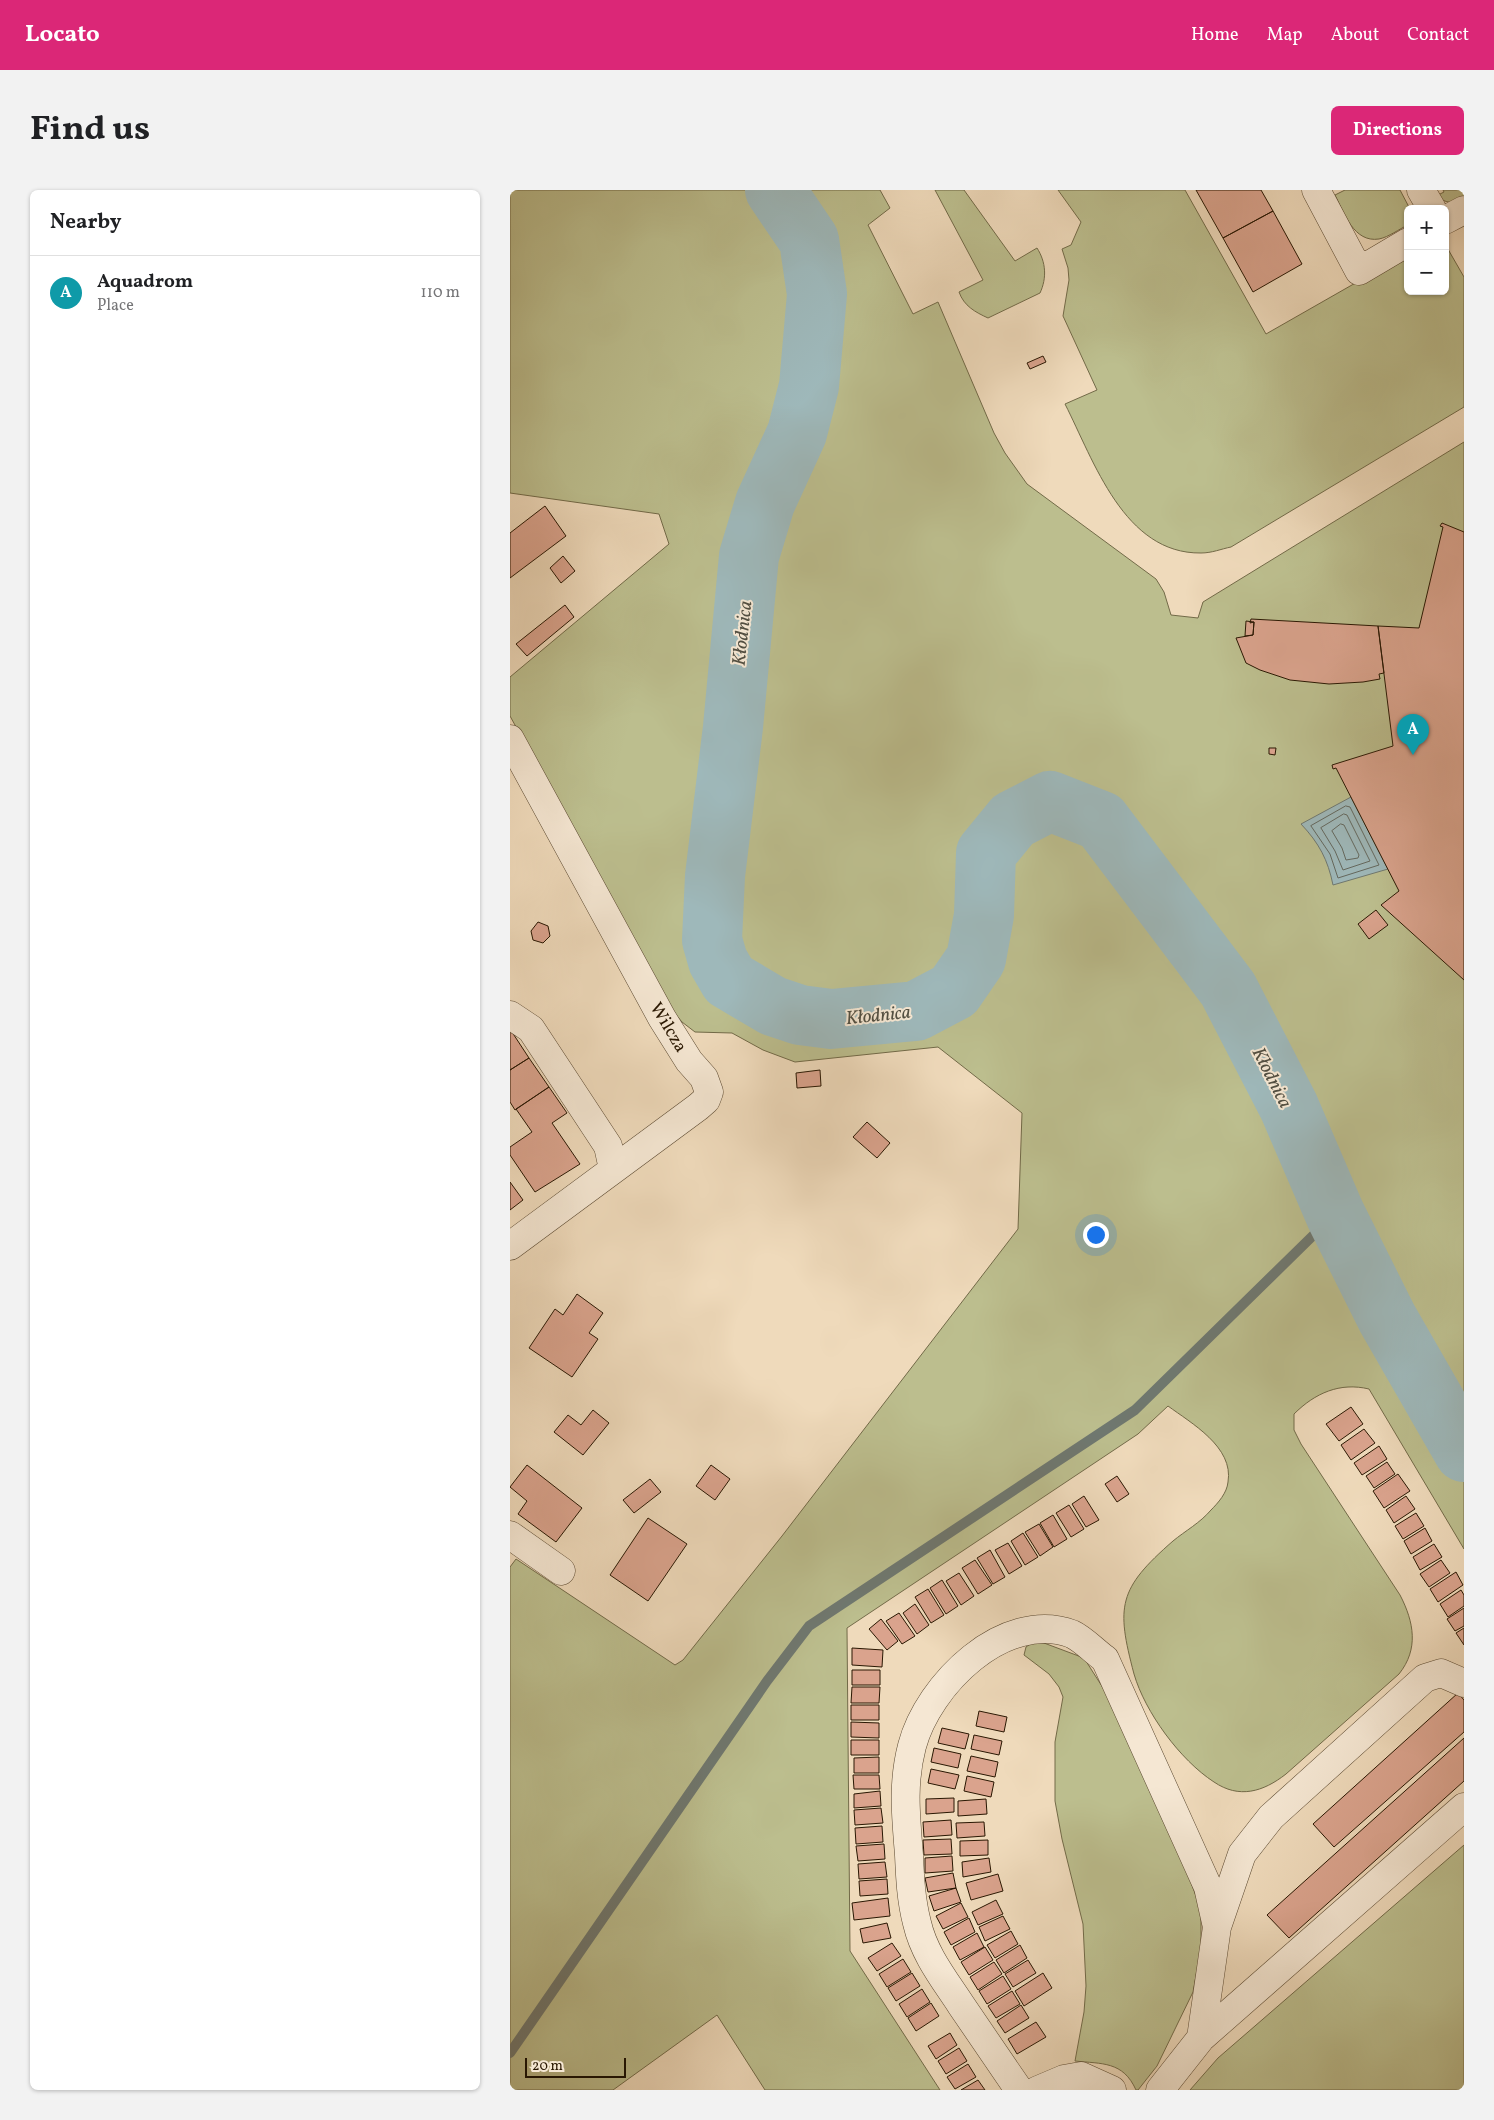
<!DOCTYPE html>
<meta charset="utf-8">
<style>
:root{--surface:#fff;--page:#f2f2f2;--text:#202124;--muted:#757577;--line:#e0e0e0;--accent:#db2777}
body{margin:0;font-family:Vollkorn,serif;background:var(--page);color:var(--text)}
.controls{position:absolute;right:15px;top:15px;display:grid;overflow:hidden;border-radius:8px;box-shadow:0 1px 4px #0004}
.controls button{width:45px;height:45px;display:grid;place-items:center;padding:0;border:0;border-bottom:1px solid var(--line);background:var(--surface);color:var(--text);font:25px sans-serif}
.scale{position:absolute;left:15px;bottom:12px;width:101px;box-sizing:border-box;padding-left:5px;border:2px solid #291702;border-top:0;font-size:14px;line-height:18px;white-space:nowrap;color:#291702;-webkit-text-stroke:4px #f5e7d3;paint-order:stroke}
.you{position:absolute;left:585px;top:1044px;width:18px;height:18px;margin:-12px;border:4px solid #fff;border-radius:50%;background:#1a73e8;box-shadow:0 0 0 8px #1a73e833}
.badge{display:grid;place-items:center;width:32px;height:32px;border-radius:50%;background:var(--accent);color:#fff;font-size:16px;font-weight:700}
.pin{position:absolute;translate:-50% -41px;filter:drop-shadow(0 1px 2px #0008)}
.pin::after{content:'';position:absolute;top:26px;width:18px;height:15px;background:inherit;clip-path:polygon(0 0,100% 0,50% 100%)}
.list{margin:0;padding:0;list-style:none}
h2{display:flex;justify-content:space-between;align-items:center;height:65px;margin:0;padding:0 20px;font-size:21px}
h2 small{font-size:16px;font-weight:400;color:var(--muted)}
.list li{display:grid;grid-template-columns:32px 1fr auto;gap:15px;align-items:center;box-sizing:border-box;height:75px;padding:0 20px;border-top:1px solid var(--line)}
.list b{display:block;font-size:19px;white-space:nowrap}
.list p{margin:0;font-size:16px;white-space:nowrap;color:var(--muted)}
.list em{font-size:16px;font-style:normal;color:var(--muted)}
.map{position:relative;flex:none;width:954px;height:1900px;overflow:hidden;border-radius:8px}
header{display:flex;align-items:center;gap:30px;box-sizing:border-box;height:70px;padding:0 25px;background:var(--accent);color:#fff}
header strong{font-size:24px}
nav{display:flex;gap:28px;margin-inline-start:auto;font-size:18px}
.intro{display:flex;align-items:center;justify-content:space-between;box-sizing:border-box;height:120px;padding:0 30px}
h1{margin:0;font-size:35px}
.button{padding:12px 22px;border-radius:8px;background:var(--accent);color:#fff;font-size:18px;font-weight:700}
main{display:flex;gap:30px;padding:0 30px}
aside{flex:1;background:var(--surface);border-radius:8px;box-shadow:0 1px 4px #0004}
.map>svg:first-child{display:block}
.green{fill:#bcbe8e;stroke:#726a48}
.water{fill:#9eb8ba;stroke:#6f7870}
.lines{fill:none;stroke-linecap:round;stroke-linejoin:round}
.shore{stroke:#64685e;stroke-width:1}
.stream{stroke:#6f7870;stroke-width:10}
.river{stroke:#9eb8ba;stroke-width:60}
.building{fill:#daa38d;stroke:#291702}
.minor-casing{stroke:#5a4830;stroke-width:29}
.minor{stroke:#f5e7d3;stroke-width:28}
.labels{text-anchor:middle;stroke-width:4;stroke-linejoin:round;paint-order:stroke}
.street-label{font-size:18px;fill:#291702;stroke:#f5e7d3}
.water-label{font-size:19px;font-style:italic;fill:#524f42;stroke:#f5e7d3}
</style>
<header>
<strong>Locato</strong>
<nav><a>Home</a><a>Map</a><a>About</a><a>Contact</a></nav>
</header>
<div class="intro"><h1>Find us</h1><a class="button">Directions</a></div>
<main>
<aside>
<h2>Nearby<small></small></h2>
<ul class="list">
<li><span class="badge" style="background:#0f9aa8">A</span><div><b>Aquadrom</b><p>Place</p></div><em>110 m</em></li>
</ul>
</aside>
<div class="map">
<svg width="954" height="1900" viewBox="0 0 954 1900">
<rect width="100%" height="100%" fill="#efdabb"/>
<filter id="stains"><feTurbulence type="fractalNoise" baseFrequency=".004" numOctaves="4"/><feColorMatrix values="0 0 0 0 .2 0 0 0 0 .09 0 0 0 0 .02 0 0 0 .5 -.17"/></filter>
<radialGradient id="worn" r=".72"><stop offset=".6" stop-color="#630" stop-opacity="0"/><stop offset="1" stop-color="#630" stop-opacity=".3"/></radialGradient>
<!-- green -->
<path class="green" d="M0,0H254L261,5L291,50L298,100L290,193L273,249L245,303L231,323L226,337L231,355L201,687L199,750L205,772L217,792L264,819L291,828L322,831L407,822L446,803L469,771L478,726V663L504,632L540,614L589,634L716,801L776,920L823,1029L873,1125L954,1269V1359L859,1199C830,1192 805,1203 784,1224V1240L791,1254L890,1405C904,1432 909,1459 889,1484L776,1584C753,1602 729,1609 704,1592C670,1570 635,1522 624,1484C606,1416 608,1399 663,1351C675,1341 690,1333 701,1320C708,1313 717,1303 718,1292C724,1257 681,1233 658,1216L628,1244L337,1438L340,1761L430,1900H255L207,1825L103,1900H0V1377L6,1369L165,1475L173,1470L272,1346L508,1039L512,923L428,857L285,872L253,860L222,843L185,842L172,832L162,820L0,526V487L159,354L149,324L0,303Z
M278,0H370L380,18L358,35L403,124L428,112L484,243L495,263L517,294L646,389L654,402L661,425L688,428L693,412L954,252V1257L878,1122L828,1023L782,917L722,798L593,630L540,609L501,627L473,664L471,725L463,769L442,799L405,819L321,827L291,824L264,813L221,789L211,770L206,749L210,684L253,341L295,247L307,193L316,106L306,47Z
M425,0H454L505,71L527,58C536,72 537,88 530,103L478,128C465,122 454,116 449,102L473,90Z
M548,0H675L756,144L898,63V101H935V54L954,87V217L721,357C711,359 702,363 691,363C614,364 584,271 555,214L587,200L553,126L559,90L558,78L552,59L561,55L571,32Z
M835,0H890L900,19H898V35C889,39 879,47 869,49C844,53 834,23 825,5Z
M933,0H954V11C942,14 936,13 926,6L934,2Z
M523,1452L534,1453L574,1468L602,1512L678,1684L691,1720V1759L683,1802L647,1876L628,1900H626C613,1871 592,1874 565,1871L574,1822L576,1796L573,1734L552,1649L545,1611V1552L553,1507L549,1497L539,1484L514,1465L516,1457Z
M954,1655V1900H680L708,1868Z"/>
<!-- water -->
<path class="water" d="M841,607L878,679L823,695C818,670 809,653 791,634Z"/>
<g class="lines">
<!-- shore -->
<path class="shore" d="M836,616L840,617L869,675L828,688L820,664L801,636Z
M834,624L837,625L860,671L833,680L825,661L811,638Z
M831,634L834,635L849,665L848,668L836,670L832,658L822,641Z"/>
<!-- stream -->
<path class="stream" d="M0,1863L257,1491L299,1436L625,1220L825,1024"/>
<!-- river -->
<path class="river" d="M265,0L299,50L307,104L299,196L287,243L255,313L239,366L223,537L205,686L202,750L208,771L219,790L263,816L290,825L321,829L406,821L444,801L466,769L474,725L476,663L503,630L540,611L591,631L718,799L779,917L825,1024L877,1128L954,1262"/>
</g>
<!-- building -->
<path class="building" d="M686,0H751L763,21L713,48Z
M763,21L792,74L743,102L713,48Z
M533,166L536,172L520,179L517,173Z
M35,316L56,346L0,388V343Z
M932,333L954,342V790L871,715L889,701L826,578L823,579L822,575L883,556L868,436L909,438L933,337L930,336Z
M53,366L65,381L51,393L40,378Z
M55,415L64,427L17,466L6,454Z
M741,429L868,436L874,483L869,484L870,489L853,492L819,494L780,490L750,480L736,473L726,448L743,445L744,432L740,433Z
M736,431L744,432L743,445L735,446Z
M759,558H766L765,565L759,564Z
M866,720L878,735L859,749L848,734Z
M28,732L38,736L40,746L33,753L23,750L21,741Z
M0,839L19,868L0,880Z
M19,868L39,897L5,920L0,912V880Z
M310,880L311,896L287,898L286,883Z
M39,897L57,923L42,933L70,974L25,1002L0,965V957L22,942L6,919Z
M357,932L380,953L367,968L343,947Z
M0,992L13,1010L0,1020Z
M67,1104L93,1123L79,1143L88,1149L62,1187L19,1158L45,1119L53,1125Z
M841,1217L853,1234L829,1251L816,1234Z
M83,1220L99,1233L73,1265L44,1242L58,1225L71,1235Z
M854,1239L865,1253L841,1270L831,1255Z
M869,1256L877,1269L852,1285L844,1273Z
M877,1272L885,1284L864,1298L856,1286Z
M17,1275L72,1318L46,1352L8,1324L17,1311L0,1297Z
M201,1275L220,1289L205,1310L186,1296Z
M888,1284L900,1301L874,1318L863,1301Z
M607,1286L619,1304L607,1312L595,1294Z
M140,1289L151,1302L124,1323L113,1310Z
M574,1306L589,1330L576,1337L562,1314Z
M896,1306L905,1319L884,1333L876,1320Z
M559,1315L574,1339L561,1347L546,1323Z
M906,1323L914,1336L893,1349L885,1336Z
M543,1325L557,1349L544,1357L530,1333Z
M138,1328L177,1354L138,1411L100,1385Z
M529,1334L543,1357L530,1366L515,1342Z
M915,1338L922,1351L901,1364L894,1351Z
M513,1343L528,1367L515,1375L501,1351Z
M498,1353L512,1376L499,1384L485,1360Z
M924,1354L932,1367L910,1380L903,1367Z
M480,1360L495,1387L483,1394L467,1368Z
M465,1370L482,1395L468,1404L452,1378Z
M931,1370L940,1383L919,1397L910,1384Z
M946,1382L953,1395L928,1412L920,1399Z
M449,1383L464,1406L451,1415L436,1391Z
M432,1390L448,1416L436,1424L420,1398Z
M418,1399L434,1425L421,1433L405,1407Z
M951,1400L954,1405V1416L938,1427L930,1414Z
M405,1414L419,1435L407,1444L393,1423Z
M954,1418V1436L945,1441L937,1429Z
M389,1423L405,1446L392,1454L376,1431Z
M371,1429L388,1451L377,1460L359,1439Z
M954,1438V1455L946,1443Z
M342,1458L373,1460L372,1477L342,1475Z
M342,1480H370V1495H342Z
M342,1497H370L369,1513H341Z
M948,1503L954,1510V1542L824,1657L803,1634Z
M341,1515H369V1530H341Z
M469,1521L497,1527L494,1542L466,1536Z
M341,1532L369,1533V1548L341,1547Z
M432,1538L459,1544L455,1559L428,1553Z
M464,1545L492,1551L489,1565L461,1559Z
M954,1548V1591L779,1748L757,1725Z
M341,1550H369V1565H341Z
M424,1558L451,1564L448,1578L421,1572Z
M461,1566L488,1572L485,1587L457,1581Z
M369,1567V1583H344V1568Z
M421,1579L449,1585L445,1599L418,1593Z
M343,1585H369L370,1599H344Z
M457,1586L484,1592L481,1607L454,1601Z
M370,1601L371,1616L344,1618V1604Z
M444,1608V1622L416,1624V1609Z
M476,1609L477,1624L448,1626V1611Z
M371,1618L373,1633L345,1635L344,1620Z
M441,1630L442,1645L414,1647L413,1632Z
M474,1632L475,1646L447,1648L446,1633Z
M372,1636L373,1652L346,1654L345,1638Z
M441,1649L442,1664L414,1665L413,1650Z
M478,1650V1665L450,1666V1651Z
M374,1654L375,1669L348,1671L346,1656Z
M442,1666L443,1681L415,1683V1668Z
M479,1668L481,1682L453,1687L452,1672Z
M375,1672L377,1687L349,1689L348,1674Z
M443,1683L446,1698L418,1702L415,1688Z
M488,1684L493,1701L461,1710L456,1693Z
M377,1689L378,1704L350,1706L349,1691Z
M446,1698L451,1712L424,1721L419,1706Z
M378,1708L380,1726L344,1730L342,1713Z
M486,1710L493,1724L468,1735L462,1722Z
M451,1713L458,1727L433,1739L426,1726Z
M493,1726L500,1739L475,1751L469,1737Z
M459,1728L465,1742L441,1755L434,1742Z
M377,1733L381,1748L353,1753L350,1739Z
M501,1741L508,1754L485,1768L477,1755Z
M467,1743L474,1757L450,1770L443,1757Z
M382,1753L391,1766L367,1781L358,1768Z
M510,1755L517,1768L494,1783L486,1770Z
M475,1757L483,1770L459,1785L451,1772Z
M393,1769L401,1782L377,1797L369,1784Z
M518,1770L526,1783L503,1797L495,1784Z
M484,1772L492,1784L468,1800L460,1787Z
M402,1783L410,1796L386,1811L378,1798Z
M533,1783L542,1798L514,1816L505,1801Z
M493,1786L501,1799L477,1814L469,1801Z
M412,1799L420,1812L397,1827L389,1814Z
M502,1801L510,1814L486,1828L478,1816Z
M421,1813L429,1826L406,1841L398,1828Z
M511,1815L519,1828L495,1843L487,1831Z
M526,1832L536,1847L507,1864L498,1849Z
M440,1843L447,1855L426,1869L418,1856Z
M449,1858L457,1871L436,1884L428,1871Z
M458,1874L466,1887L445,1899L437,1887Z
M468,1890L475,1900H451Z"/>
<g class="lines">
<defs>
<path id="minor" d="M806,0L849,81L898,52
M911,0L922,19
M935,30L954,20
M0,549L152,828L179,871L194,888L199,902L196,910L188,917L0,1056
M0,825L21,839L98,956L103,979
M0,1345L51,1381
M954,1493L931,1483L915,1488L761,1627L732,1664L707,1737L691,1848L954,1617
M509,1900C490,1872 471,1844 451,1815C434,1789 414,1764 407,1733C401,1710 400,1688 399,1665C396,1627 392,1594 402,1556C418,1495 494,1419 562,1444C573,1449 585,1462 595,1469L698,1697L707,1737
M528,1900L554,1889L571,1886L602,1900
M650,1900L691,1848"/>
</defs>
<!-- minor casing -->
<use href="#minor" class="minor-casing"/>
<!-- minor -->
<use href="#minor" class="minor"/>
</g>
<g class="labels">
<!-- street labels -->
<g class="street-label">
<text transform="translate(159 837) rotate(59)" y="6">Wilcza</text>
</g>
<!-- water labels -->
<g class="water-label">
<text transform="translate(231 443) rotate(-84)" y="7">Kłodnica</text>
<text transform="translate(368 824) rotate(-6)" y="7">Kłodnica</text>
<text transform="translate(763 887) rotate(63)" y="7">Kłodnica</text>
</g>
</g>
<rect width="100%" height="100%" filter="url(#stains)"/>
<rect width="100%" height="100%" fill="url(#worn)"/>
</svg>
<div class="controls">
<button>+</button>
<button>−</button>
</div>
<div class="scale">20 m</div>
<div class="you"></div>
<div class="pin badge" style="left:903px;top:565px;background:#0f9aa8">A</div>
</div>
</main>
